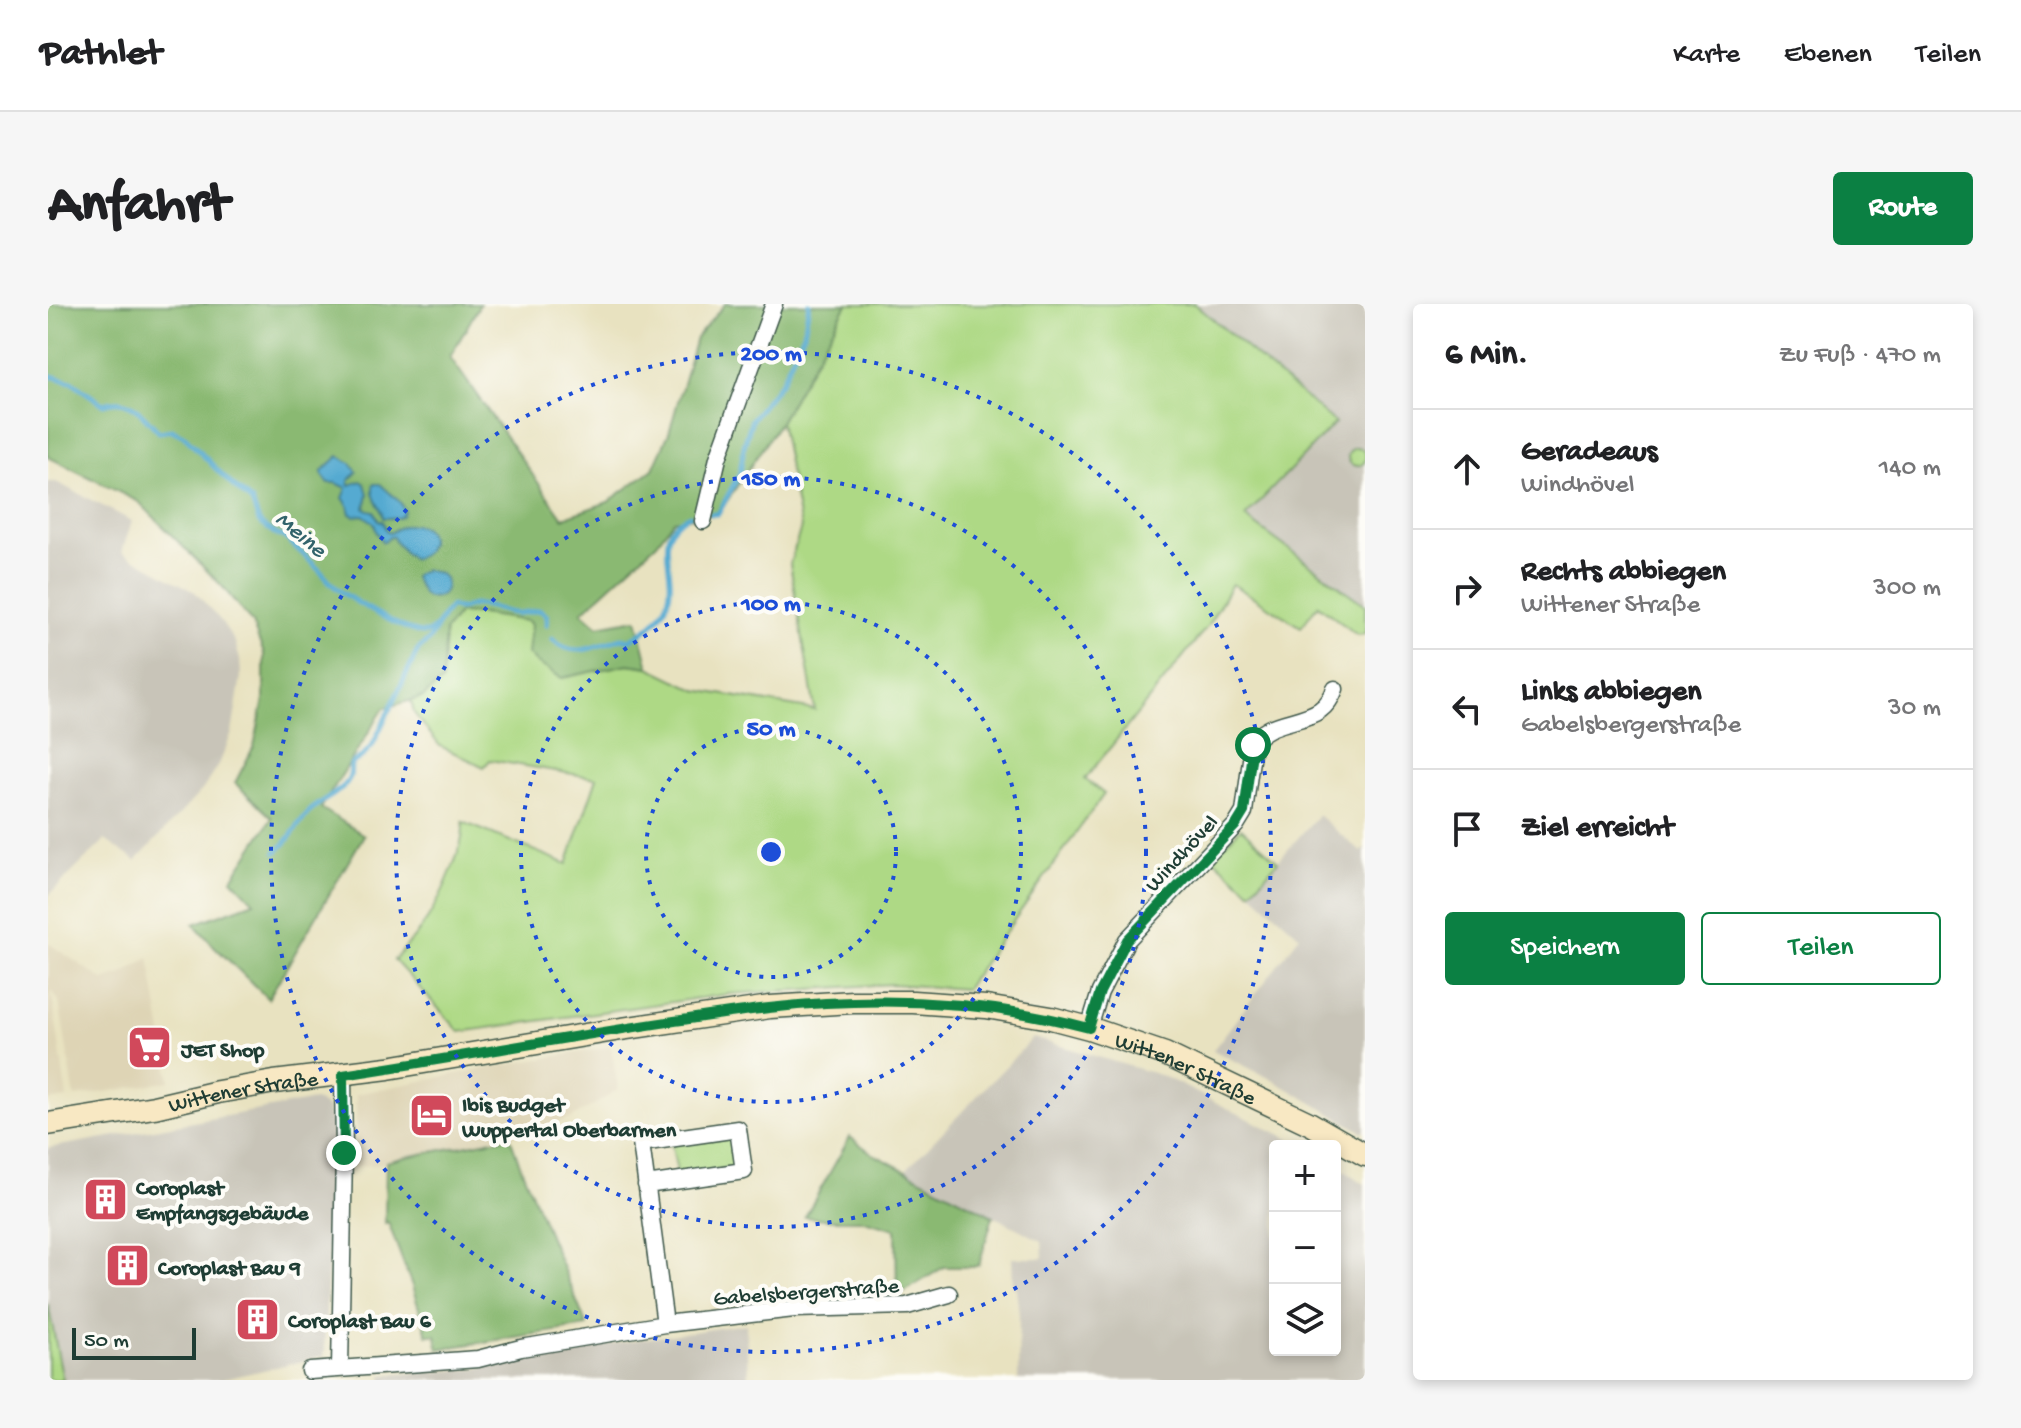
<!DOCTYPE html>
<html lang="de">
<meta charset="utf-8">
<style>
:root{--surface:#fff;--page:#f6f6f6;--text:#202124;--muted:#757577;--line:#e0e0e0;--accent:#0b8043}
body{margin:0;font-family:"Gochi Hand",sans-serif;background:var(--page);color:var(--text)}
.controls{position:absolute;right:24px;bottom:24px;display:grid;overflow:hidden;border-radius:8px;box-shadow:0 4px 12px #0003}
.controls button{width:72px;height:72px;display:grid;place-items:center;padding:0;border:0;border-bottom:2px solid var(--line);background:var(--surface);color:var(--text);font:40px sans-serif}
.scale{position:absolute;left:24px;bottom:20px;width:124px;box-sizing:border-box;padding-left:8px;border:4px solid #1f3d34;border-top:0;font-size:22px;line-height:28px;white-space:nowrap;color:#1f3d34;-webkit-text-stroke:6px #fdfcf7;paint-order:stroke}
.stop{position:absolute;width:24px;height:24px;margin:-18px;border:6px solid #0b8043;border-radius:50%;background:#fff}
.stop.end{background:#0b8043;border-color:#fff;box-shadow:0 2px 8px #0008}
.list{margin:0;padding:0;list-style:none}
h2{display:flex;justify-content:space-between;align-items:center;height:104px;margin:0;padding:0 32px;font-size:34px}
h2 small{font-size:26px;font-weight:400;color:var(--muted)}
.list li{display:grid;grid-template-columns:52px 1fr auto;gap:24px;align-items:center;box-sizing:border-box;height:120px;padding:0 32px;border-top:2px solid var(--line)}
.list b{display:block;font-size:30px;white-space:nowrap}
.list p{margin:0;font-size:26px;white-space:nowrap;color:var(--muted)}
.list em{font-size:26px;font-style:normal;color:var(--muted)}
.actions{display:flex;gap:16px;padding:24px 32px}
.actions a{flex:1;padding:18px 0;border:2px solid var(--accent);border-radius:8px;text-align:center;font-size:28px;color:var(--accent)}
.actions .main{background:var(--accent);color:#fff}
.icon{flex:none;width:44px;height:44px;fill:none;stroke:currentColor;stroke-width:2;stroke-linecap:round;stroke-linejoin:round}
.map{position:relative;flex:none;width:1317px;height:1076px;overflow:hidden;border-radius:8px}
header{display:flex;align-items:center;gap:48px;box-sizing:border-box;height:112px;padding:0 40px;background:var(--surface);border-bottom:2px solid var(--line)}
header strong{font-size:38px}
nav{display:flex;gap:44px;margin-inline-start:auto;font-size:28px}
.intro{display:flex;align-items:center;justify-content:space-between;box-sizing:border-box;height:192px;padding:0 48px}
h1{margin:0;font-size:56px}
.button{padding:20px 36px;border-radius:8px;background:var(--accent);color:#fff;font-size:28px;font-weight:700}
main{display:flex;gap:48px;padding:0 48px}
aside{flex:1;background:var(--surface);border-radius:8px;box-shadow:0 4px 12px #0003}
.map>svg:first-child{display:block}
.built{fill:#ded4b5}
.industrial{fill:#c8c4b8}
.green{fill:#aed985;stroke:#668b5c;stroke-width:2}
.forest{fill:#8ab972;stroke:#547b53;stroke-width:2}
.water{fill:#54aad1;stroke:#3a7482;stroke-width:2}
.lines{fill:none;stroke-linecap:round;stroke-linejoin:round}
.stream{stroke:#54aad1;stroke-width:5}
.street-casing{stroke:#3d5649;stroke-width:19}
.secondary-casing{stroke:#3d5649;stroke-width:25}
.street{stroke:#fff;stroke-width:16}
.secondary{stroke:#f8e8c3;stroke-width:22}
.route{stroke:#0b8043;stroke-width:10}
.ring{fill:none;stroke:#1d4ed8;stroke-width:4;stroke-dasharray:4 8}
.labels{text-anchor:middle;stroke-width:8;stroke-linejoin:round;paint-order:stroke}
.street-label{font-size:22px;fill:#1f3d34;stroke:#fdfcf7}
.poi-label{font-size:22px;font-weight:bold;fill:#1f3d34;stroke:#fdfcf7;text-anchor:start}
.water-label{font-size:24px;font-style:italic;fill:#32636b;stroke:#fdfcf7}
.centre{fill:#1d4ed8;stroke:#fdfcf7;stroke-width:4}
.ring-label{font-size:24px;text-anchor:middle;font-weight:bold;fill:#1d4ed8;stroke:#fdfcf7;stroke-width:8;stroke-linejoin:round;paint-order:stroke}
</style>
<header>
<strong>Pathlet</strong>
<nav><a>Karte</a><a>Ebenen</a><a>Teilen</a></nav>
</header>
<div class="intro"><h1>Anfahrt</h1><a class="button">Route</a></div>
<main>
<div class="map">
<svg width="1317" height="1076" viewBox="0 0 1317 1076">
<rect width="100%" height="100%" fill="#fdfcf7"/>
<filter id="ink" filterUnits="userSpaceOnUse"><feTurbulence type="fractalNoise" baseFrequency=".0125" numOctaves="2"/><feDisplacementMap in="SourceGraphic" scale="16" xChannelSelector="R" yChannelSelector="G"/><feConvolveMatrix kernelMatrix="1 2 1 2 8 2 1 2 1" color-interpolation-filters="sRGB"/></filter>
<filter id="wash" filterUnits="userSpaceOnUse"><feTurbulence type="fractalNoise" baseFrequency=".006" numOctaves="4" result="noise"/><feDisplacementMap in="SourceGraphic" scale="32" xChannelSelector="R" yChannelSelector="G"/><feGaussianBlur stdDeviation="1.8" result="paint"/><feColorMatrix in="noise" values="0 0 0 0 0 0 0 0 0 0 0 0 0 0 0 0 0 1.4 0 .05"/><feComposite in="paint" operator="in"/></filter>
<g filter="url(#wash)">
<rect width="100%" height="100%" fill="#e8e2c0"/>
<!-- built -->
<path class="built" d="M0,639L55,676L76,669L101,653L122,777L27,793L11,697L3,686L19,794L0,797Z
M563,743L570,785L551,798L523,814L462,833L358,853L327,861L308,862V790L439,764Z"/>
<!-- industrial -->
<path class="industrial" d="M1147,0H1317V301L1197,213L1286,119Z
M0,178H8L84,217L74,248L147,288L173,317L187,338L192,356L193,372L184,429L172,458L155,485L88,557L57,536L0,592Z
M1270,511L1313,548L1317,544V827L1315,828L1223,775L1165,746L1252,632L1203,588Z
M985,734L1115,772L1255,842H1227V1046H1287V861L1317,880V1076H970L971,1011L968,984L965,983L964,954H995L994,937L857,867Z
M267,796L279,804L286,820L276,1052L172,1076H15L0,1000V844Z
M698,1020L700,1076H335L334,1071L424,1065L575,1038Z"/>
<!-- green -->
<path class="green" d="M799,0H1147L1287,119L1197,213L1317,301V330L1309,331L1270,301L1253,323L1184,280L1159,323L1037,475L1056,490L917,685L844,680L681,690L412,728L346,656C376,624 387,607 403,567C410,550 416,536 415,518L519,560L549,474L442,456L436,463L392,442L366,409L363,396L375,393L394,377L397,326L411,309L433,310L480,317L483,321L502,367L514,374L580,360L601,363L648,386L767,406L742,260L753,223L732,118Z
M1300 153a9 9 0 1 1 18 0a9 9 0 1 1-18 0Z
M1193,524L1230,557L1203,588L1164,553Z
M684,834L690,857L685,863L630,873L623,838Z
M0,1000L15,1076H0Z"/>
<!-- forest -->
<path class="forest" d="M0,0H432L402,53L515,214L560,198L605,165L621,129L648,34L677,0H799L732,118L671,209L626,216L609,239L534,308L550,322L589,315L601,363L580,360L514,374L489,359L480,350L483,321L480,317L433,310L411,309L397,327L394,377L375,393L336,404L273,504L316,531L220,695L164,640L146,620L206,598L184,575L224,514L187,479L206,442L216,396V350L204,319L174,282L91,198L0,153Z
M462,833L474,866L539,1022L390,1045L388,1031H379L364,982L340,918L337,919L338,858L358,853Z
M802,833L825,850L945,912L931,961L925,963H896L849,992L848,925L816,916H786L757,913Z"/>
<!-- water -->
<path class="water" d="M291,152L303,159L309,168L301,176L302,181L313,177L317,180L320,190L317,205L326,207L331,217H334L339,228L342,229C347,226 353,221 360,221C387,218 390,248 365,255C358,251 348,240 345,233H342L336,238H334L328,227L326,219L315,211L306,212L302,210L300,201L295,194L299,184L288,179H280L274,170V167Z
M326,180H332L352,198L356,206L354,212L350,214H335C334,202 321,193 326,180Z
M377,266L391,269L397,275C401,290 392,294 379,294L374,289L366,273L370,268Z"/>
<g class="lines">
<!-- stream -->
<path class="stream" d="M0,71L23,78L55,100C83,91 93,110 111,128L124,126L136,132L184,181L204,198L211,218L229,231L237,233C249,245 262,256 273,268C278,273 281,278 286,282C298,293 365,333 379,329C392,324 394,310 403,302C414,309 416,302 427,301C441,300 453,308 466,309C474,310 483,307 492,306L499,312L498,321
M663,210H670L692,169L696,142L704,115L733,78L756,29L761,0
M504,335C527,356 547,342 574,334L581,336C597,328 614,315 620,296C630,265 601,228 642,211
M228,548C243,537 250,517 264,505C276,495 291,490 299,478C304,472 302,468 303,460L316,451L325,440L370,346L381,336L388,325"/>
</g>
</g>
<g filter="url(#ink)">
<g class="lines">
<defs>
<path id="street" d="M655,217L670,154L726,0
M1041,724L1052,688L1079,636L1188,521L1196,508L1205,441C1216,416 1253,420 1272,406C1279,401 1284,393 1287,385
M598,881L696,867L690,825L593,839L617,1020
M292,1064L296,849L295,771
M262,1067L430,1055L473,1044L617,1020L746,1005L859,1002L901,990"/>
<g id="secondary">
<path id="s1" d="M0,820L106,803L170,788L226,778L340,764L573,725L722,703L805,698H865L938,703L1003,714L1041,724L1117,750L1263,820L1317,851"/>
</g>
</defs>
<!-- street casing -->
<use href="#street" class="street-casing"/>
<!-- secondary casing -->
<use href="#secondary" class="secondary-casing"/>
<!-- street -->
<use href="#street" class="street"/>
<!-- secondary -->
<use href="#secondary" class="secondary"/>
</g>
</g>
<g class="lines" filter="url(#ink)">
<!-- route -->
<path class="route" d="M296,849L295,771C401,755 507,735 613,719C649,714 685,708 721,704C828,692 937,696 1041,724L1052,688L1079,636L1188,521L1196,508L1205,441"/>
</g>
<!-- distance rings -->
<g class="ring">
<circle cx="723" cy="548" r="125"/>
<circle cx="723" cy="548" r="250"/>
<circle cx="723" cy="548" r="375"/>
<circle cx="723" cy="548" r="500"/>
</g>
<!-- icons -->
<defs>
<symbol id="supermarket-square" viewBox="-11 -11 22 22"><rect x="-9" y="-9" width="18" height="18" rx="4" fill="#d1495b" stroke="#fdfcf7"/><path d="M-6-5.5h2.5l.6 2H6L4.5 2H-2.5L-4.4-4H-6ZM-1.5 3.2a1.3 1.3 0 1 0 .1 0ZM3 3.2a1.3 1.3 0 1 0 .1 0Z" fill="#fff"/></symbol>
<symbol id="hotel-square" viewBox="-11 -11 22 22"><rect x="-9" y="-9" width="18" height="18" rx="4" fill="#d1495b" stroke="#fdfcf7"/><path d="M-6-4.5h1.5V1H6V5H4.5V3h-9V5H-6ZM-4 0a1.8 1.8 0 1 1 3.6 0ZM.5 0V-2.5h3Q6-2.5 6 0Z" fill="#fff"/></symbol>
<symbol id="building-square" viewBox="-11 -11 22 22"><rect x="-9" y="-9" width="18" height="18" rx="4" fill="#d1495b" stroke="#fdfcf7"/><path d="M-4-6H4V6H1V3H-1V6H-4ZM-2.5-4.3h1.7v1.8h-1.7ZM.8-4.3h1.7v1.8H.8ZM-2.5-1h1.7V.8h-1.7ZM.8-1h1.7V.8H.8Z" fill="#fff"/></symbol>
</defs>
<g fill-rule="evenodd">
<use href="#supermarket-square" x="76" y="718" width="51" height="51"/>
<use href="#hotel-square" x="358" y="786" width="51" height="51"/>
<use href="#building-square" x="32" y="870" width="51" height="51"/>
<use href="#building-square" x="54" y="936" width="51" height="51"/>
<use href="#building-square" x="184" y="990" width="51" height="51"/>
</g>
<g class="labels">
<!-- street labels -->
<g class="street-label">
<text transform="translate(1132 548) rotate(-47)" y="8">Windhövel</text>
<text dy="8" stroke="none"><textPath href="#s1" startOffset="1158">Wittener Straße</textPath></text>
<text dy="8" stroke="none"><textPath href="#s1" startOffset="198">Wittener Straße</textPath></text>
<text transform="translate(758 986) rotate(-4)" y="8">Gabelsbergerstraße</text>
</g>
<!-- poi labels -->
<g class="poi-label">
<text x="133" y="752">JET Shop</text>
<text x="414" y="807">Ibis Budget<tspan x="414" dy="25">Wuppertal Oberbarmen</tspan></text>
<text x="88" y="890">Coroplast<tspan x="88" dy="25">Empfangsgebäude</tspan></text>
<text x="110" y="970">Coroplast Bau 9</text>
<text x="240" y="1023">Coroplast Bau 6</text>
</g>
<!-- water labels -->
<g class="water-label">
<text transform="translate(254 229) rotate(40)" y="8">Meine</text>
</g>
</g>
<circle cx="723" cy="548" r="12" class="centre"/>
<g class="ring-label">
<text x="723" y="56">200 m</text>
<text x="723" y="181">150 m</text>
<text x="723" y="306">100 m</text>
<text x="723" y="431">50 m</text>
</g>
</svg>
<div class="controls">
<button>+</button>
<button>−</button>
<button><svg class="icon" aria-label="layers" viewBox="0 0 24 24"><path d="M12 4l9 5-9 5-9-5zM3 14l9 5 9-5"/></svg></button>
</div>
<div class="scale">50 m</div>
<div class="stop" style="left:1205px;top:441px"></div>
<div class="stop end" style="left:296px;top:849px"></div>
</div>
<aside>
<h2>6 Min.<small>Zu Fuß · 470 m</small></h2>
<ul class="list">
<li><svg class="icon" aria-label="ahead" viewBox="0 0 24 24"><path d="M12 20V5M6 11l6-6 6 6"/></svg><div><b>Geradeaus</b><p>Windhövel</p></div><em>140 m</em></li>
<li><svg class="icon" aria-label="right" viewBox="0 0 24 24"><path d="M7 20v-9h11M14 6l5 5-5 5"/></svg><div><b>Rechts abbiegen</b><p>Wittener Straße</p></div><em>300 m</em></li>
<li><svg class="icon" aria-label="left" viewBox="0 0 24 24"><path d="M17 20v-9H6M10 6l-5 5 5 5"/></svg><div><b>Links abbiegen</b><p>Gabelsbergerstraße</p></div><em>30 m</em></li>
<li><svg class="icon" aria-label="arrive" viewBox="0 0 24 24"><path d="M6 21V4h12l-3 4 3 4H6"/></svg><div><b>Ziel erreicht</b></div></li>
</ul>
<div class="actions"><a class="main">Speichern</a><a>Teilen</a></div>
</aside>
</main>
